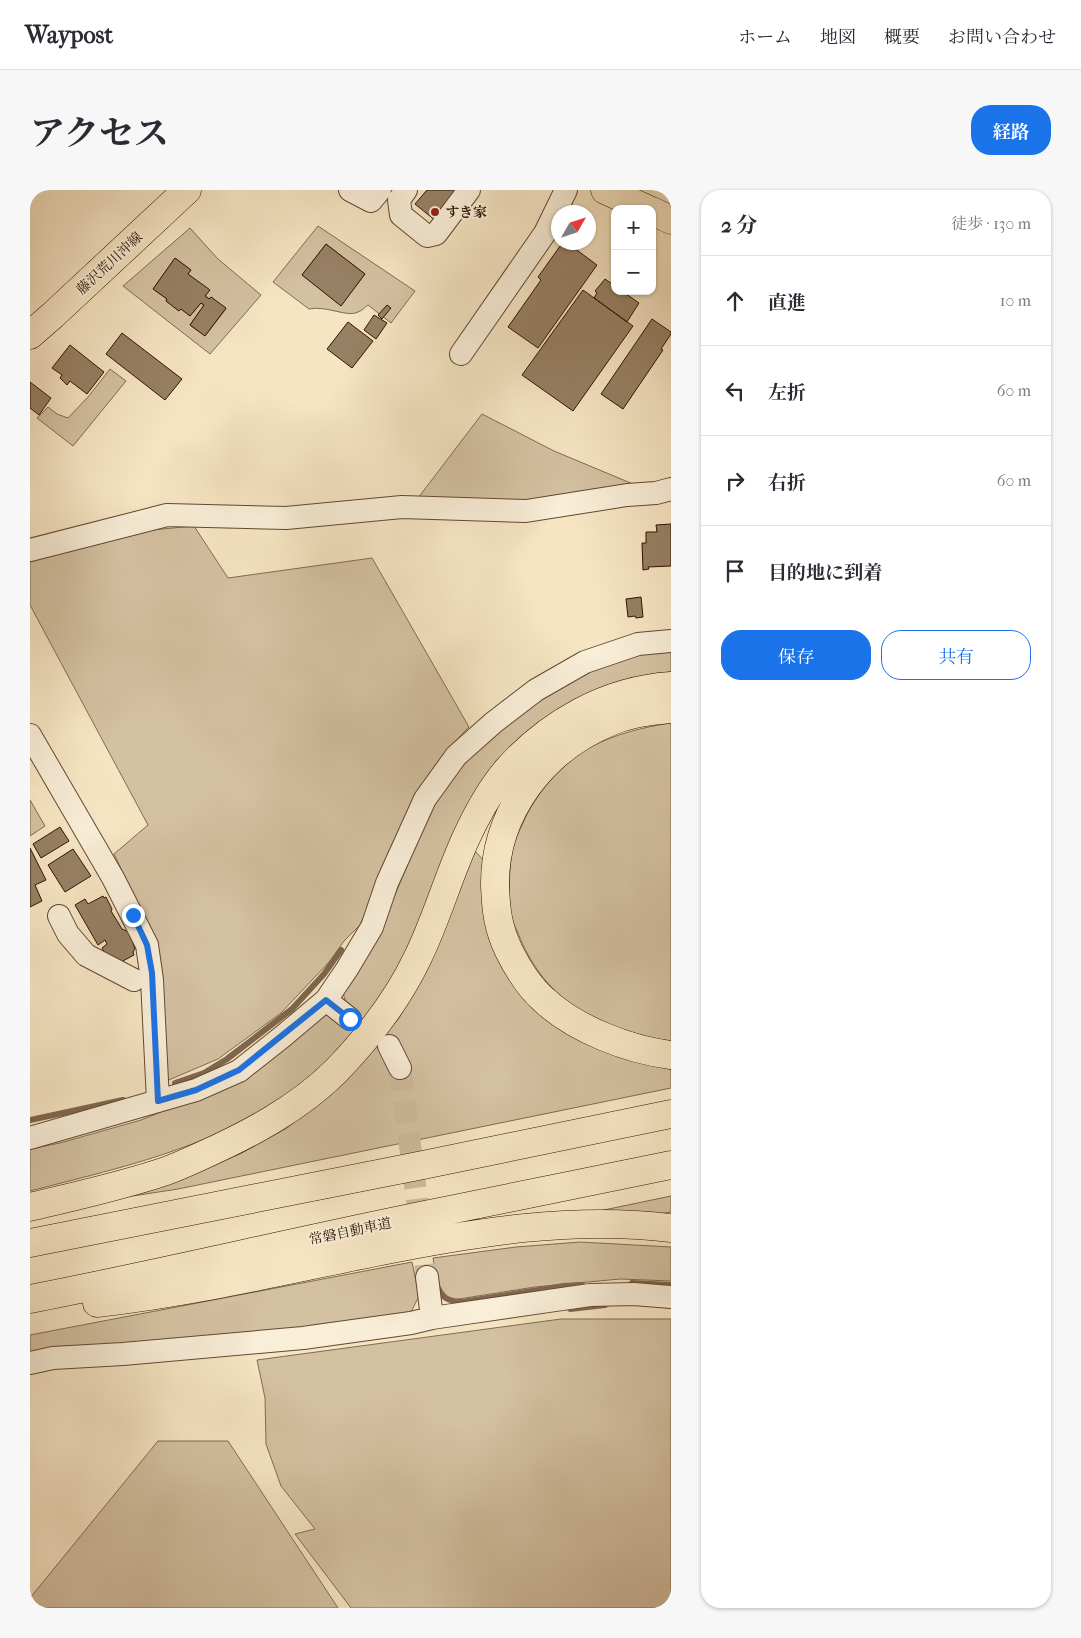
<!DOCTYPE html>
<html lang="ja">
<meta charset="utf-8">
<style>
:root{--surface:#fff;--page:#f7f7f7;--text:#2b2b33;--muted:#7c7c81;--line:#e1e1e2;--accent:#1a73e8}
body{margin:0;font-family:"IM FELL French Canon","Noto Serif JP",serif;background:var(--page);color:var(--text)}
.controls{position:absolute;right:15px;top:15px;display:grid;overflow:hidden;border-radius:10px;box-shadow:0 1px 4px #0004}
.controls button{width:45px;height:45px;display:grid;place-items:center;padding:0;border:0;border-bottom:1px solid var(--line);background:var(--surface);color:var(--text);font:25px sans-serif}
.compass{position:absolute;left:521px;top:15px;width:45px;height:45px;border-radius:50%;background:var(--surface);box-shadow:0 1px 4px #0004;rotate:51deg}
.stop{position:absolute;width:15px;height:15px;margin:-11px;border:4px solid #1a73e8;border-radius:50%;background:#fff}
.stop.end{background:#1a73e8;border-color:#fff;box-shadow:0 1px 5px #0008}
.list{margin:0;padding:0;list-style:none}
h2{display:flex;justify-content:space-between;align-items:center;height:65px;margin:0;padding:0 20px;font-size:21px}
h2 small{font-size:16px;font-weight:400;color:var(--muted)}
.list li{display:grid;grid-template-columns:32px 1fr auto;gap:15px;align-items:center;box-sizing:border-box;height:90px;padding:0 20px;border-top:1px solid var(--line)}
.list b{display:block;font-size:19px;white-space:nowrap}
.list em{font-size:16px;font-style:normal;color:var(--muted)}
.actions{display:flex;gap:10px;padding:15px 20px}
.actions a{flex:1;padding:11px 0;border:1px solid var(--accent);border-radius:20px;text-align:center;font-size:18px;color:var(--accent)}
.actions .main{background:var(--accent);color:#fff}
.icon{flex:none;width:28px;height:28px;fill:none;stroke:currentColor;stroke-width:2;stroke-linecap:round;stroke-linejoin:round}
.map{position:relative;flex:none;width:641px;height:1418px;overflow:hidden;border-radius:20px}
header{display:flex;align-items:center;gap:30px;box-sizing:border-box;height:70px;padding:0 25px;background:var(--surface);border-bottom:1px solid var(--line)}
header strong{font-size:24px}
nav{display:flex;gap:28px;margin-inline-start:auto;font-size:18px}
.intro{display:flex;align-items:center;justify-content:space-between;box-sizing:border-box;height:120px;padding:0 30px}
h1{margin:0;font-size:35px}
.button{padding:12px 22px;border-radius:20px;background:var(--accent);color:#fff;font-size:18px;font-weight:700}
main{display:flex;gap:30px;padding:0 30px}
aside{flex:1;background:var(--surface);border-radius:20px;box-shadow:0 1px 4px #0004}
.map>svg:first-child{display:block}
.green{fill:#d4c1a2;stroke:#826a51;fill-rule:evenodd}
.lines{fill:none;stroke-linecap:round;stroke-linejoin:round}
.stream{stroke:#7f664d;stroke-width:6}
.building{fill:#978065;stroke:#301300}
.minor-tunnel{stroke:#cebb9c;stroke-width:22;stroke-dasharray:22 11;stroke-linecap:butt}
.minor-casing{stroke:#624831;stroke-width:24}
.major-casing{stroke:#301300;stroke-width:29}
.highway-casing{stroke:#301300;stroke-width:29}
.minor{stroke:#f9eed8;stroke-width:22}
.major{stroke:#f6e5c3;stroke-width:28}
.highway{stroke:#f6e5c3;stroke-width:28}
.route{stroke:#1a73e8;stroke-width:6}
.poi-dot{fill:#8f2418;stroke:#f9eed8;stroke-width:2}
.labels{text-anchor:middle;stroke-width:4;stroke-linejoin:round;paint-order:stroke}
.poi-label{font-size:14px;font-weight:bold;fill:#301300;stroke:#f9eed8;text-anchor:start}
.street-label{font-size:14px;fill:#301300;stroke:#f9eed8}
</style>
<header>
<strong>Waypost</strong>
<nav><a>ホーム</a><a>地図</a><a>概要</a><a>お問い合わせ</a></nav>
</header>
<div class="intro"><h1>アクセス</h1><a class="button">経路</a></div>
<main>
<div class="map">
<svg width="641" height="1418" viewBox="0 0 641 1418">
<rect width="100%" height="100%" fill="#f6e5c3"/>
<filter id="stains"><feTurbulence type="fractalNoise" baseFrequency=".004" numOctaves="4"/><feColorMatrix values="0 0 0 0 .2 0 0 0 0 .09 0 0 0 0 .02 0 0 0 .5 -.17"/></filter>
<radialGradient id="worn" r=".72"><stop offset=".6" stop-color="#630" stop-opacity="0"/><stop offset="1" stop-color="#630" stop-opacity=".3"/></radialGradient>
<!-- green -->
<path class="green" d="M288,36L385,101L361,133L338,115C335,117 332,121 328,122C318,128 296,115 279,119L243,92ZM296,54L335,84L311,115L272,85Z
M160,38L188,69L231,105L180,164L93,96ZM145,68L161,80L158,84L179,109L181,107L196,119L175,146L160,135L174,115L171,113L160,126L151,119L149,121L136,111L137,109L123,99Z
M80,179L96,191L43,256L7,228L18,217L27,224L38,228L58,207Z
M452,224L524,261L603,294L493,314L388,308Z
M164,336L198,388L342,368L439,537L415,562L395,590L330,735L314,751L300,771L251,823L188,869L134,892L126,753L84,664L118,635L0,415V372L111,341Z
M641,459V482C575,487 522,515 476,562L372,772L356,799L334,830C323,822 315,815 313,802L349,743L407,604L428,578L481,529L550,486L605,464Z
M641,533V851C611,847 570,834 545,817C518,799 499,772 488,743C485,737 482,731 481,725C478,708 479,669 484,653C486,647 489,641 492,635C505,604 531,574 561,557C585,544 614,537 641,533Z
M0,610L15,636L0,646Z
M445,661L454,671L456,724L568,857L641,879V898L148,999L96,1007L210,964L257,938L297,906L341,862L369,828L388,795Z
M304,824L324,841C305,864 280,890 256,907C247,914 236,919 226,924C156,964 77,981 0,1001V959L30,953L111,930L214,889L252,861L291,825Z
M641,1006V1022L616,1026L550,1025Z
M550,1052L641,1057V1091L590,1089L505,1097L422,1110C407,1100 406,1085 403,1068L486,1057Z
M382,1072L389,1106L381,1122L267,1140L0,1164V1145Z
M531,1129H641V1418H321L265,1344L285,1339L251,1296L236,1254L235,1208L227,1170Z
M128,1251H198L308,1418H0V1408Z"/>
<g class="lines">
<!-- stream -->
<path class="stream" d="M145,893L174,883L197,869L262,819L294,784L311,760
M0,930L93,910
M602,1093L641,1095
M407,1096C412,1109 419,1111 432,1112L534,1096L552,1095
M540,1119L575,1115"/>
</g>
<!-- building -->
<path class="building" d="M397,0H425L406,31L385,14Z
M533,52H536L567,75L508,158L478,137L511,90L508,87Z
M296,54L335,84L311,116L272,85Z
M145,68L161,80L158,84L180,100L175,106L179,109L181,107L196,118L175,146L160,135L174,115L171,113L160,126L151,119L149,121L136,111L137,109L123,99Z
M575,89L585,96V101H592L609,113L597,132L564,108L567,103L565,101Z
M553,100L603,136L543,221L492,185Z
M357,115L361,118L352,129L348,125Z
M344,125L357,133L346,149L334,140Z
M622,129L641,142V144L631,159L633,160L593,219L571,204Z
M318,132L343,151L322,178L297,159Z
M92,143L152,189L135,210L76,164Z
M40,155L74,182L57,204L40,191L37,195L30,188L32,185L22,178Z
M0,192L21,208L9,225L0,218Z
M641,334V376L618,377L619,379L613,380L612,353H616V342H627L626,335Z
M611,407L613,427L606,428L605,426L598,427L596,409Z
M30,637L39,651L11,668L3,654Z
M0,658L16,690L5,695L12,711L0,717Z
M43,659L61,686L35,702L18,675Z
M73,706L74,708L76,707L82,719L81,721L92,739L99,742L105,759L103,762L104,765L91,772L76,765L72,758L77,754L75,750L68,755L45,715L55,709L58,714Z"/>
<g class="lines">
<!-- minor-tunnel -->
<path class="minor-tunnel" d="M370,878L397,1087"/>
<defs>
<path id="minor" d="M320,0L341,11L350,0
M376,0L369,10L371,25L397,46L406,44L439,0
M431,164L515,43L536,0
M0,360L137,325L256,328L372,317L496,321L597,305L626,303L641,299
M0,545L83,688L117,755L122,790L128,911
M29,726L38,744L56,765L104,790
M296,810L320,829
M359,856L370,878
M0,948L166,900L209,881L252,847L296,810L317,779L342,737L357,693L395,609L426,566L463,533L506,500L555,472L608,454L641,451
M397,1087L402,1128
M0,1173L23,1168L93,1164L273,1148L381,1133L402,1128L560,1105L604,1104L641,1107"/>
<path id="major" d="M0,145L23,125L157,0"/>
<path id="highway" d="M575,0L617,19
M622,21L641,30
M641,519C621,521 601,523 582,531C514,558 464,622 465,696C466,721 468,738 479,761C488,779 499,797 514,810C545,839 599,860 641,865
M0,1017C46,1006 92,996 136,981C147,977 158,972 169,967C218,945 268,919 306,881C339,847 368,809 388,767C407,728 418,687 436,648C447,624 460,600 477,580C519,533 577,500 641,496
M0,1053L393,975L641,924
M0,1109C134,1083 266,1051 400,1024C480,1007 561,992 641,975
M67,1113C163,1102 257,1080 351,1061C446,1042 544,1026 641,1038"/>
</defs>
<!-- minor casing -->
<use href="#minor" class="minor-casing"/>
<!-- major casing -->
<use href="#major" class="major-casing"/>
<!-- highway casing -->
<use href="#highway" class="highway-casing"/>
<!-- minor -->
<use href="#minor" class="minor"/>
<!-- major -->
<use href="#major" class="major"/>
<!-- highway -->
<use href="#highway" class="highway"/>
</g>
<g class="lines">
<!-- route -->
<path class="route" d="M103,725L117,755L122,783L128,911L166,900L209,880L296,810L320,829"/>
</g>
<!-- markers -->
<circle class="poi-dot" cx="405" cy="22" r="5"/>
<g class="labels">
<!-- poi labels -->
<g class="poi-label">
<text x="415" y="27">すき家</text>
</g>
<!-- street labels -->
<g class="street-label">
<text transform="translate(79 73) rotate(-43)" y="5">藤沢荒川沖線</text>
<text transform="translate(320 1041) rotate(-12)" y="5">常磐自動車道</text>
</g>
</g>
<rect width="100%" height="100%" filter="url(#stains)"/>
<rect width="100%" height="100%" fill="url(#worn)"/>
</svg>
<div class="controls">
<button>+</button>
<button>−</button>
</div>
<svg class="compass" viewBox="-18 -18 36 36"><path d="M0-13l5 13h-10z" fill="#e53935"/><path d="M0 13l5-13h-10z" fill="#7c7c81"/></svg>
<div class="stop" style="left:320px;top:829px"></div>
<div class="stop end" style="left:103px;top:725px"></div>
</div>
<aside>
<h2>2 分<small>徒歩 · 130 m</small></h2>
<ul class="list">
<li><svg class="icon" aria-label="ahead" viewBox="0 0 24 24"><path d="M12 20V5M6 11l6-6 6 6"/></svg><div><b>直進</b></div><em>10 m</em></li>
<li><svg class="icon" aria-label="left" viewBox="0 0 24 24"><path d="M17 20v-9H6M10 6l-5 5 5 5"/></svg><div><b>左折</b></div><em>60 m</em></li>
<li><svg class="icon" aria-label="right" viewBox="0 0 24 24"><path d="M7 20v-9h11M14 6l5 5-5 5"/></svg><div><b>右折</b></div><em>60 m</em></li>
<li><svg class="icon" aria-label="arrive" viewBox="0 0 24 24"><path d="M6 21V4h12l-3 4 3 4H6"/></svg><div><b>目的地に到着</b></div></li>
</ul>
<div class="actions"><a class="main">保存</a><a>共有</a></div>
</aside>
</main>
